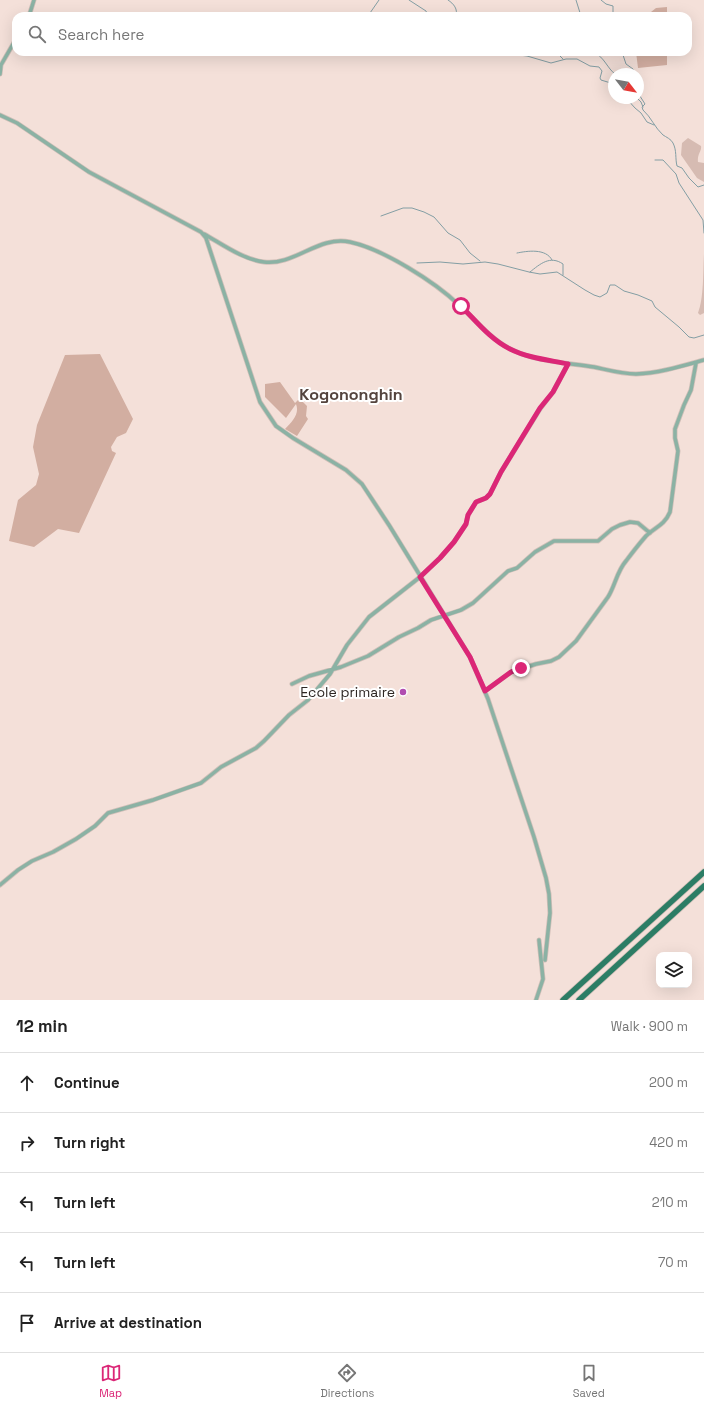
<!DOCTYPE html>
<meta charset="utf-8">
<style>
:root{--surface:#fff;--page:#f6f6f6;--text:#222;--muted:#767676;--line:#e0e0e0;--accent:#db2777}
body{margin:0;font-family:"Space Grotesk",sans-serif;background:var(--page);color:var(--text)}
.controls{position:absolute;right:12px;bottom:12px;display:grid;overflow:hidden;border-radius:8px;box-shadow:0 4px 16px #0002}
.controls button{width:36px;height:36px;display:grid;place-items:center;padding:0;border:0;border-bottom:1px solid var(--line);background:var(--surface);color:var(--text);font:20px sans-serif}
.compass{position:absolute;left:608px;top:68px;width:36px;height:36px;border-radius:50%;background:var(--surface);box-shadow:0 4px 16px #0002;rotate:121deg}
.stop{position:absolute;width:12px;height:12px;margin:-9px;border:3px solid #db2777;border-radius:50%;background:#fff}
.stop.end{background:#db2777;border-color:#fff;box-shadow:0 1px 4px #0008}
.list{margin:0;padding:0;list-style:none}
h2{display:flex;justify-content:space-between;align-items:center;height:52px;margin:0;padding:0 16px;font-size:17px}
h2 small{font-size:13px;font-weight:400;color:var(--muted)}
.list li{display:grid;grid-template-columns:26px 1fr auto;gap:12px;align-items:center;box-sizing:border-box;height:60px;padding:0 16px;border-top:1px solid var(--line)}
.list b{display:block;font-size:15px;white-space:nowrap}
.list em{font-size:13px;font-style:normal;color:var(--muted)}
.icon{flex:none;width:22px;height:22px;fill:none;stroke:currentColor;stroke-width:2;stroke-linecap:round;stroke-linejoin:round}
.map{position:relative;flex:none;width:704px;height:1000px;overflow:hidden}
.search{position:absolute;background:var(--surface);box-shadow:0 4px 16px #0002;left:12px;right:12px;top:12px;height:44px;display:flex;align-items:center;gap:10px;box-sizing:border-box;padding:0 14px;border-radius:12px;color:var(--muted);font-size:15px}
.sheet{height:352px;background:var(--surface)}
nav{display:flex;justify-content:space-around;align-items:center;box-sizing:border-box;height:56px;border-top:1px solid var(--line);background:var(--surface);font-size:11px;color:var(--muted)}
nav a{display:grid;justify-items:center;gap:2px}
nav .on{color:var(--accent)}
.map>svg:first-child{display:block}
.green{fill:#d6bbb2}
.forest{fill:#d2aea1}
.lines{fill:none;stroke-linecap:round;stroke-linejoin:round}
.stream{stroke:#839ea4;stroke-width:1}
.minor-casing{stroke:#d0bfb8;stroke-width:5}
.trunk-casing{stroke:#d0bfb8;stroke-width:7}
.minor{stroke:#8bb2a4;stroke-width:3.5}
.trunk{stroke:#2c7d65;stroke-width:5.5}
.route{stroke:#db2777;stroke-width:5}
.poi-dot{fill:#b14cb0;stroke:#fff;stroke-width:1.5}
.labels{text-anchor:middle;stroke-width:4;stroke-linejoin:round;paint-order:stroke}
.poi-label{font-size:14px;fill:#2d2623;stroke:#fff;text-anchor:end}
.quarter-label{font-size:16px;font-weight:bold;fill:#54443e;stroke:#fff}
</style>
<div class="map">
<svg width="704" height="1000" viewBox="0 0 704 1000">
<rect width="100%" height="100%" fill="#f4e0d9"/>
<!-- green -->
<path class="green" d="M688,138L701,146C702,151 697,154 698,162L704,163V182L697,178L681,155L682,143Z
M704,254V313L700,315L698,313C704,298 703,272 704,254Z"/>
<!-- forest -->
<path class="forest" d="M667,7V16H646L656,8Z
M636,52H667V65L638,68Z
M100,354L133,419L126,433L117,437L111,447L112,451L116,453L79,533L58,529L34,547L9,541L18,500L36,485L39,474L33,447L37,425L65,355Z
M280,382L295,403L298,400H301L307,406L306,416L308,419L297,436L285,429C292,422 300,414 296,404L286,418L265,397V384Z"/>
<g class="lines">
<!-- stream -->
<path class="stream" d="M409,0L426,11L428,16
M448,0C454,4 458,9 456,16
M576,0L581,16
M601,0L606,4L613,6V16
M518,14L519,16
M366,16L370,13L379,0
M444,16H450
M505,52L511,54L527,56L551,63L566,59H577L590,66L599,67L602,71L600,78L601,80L614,84
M554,52L557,53L563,59
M594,52C605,58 607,68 615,74
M622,52L626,64L633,69V74
M638,93L645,104L642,107L643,110C651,117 655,128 663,135C666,137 671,139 673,143C677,151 675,158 677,166L682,168L689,178L698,187L704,185
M626,98L635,108L641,113L647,122L654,125
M637,98L641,102L643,107
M655,160H663L676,174L679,183L703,220L704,233
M381,216L403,208H412L424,212L434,217L448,233L460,240L470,253L480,261
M517,253C527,251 546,248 552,260
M417,263L440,262L463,264L485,262L498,264L529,272L540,274L557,272L585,290L594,295L600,297L607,293L610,285H615L624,291L638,295L652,301L655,307L679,327L689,337L694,338L704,335
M530,272C540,264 550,255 563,264V275"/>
<defs>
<path id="minor" d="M29,16L34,0
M0,74L1,65L16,39
M0,115L17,123L89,172L201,232L206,238L260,402L276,426L293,438L346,470L362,484L389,525L470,657L488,699L534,837L546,878L549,894L550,913L545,960
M204,234C222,244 242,259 264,262C294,266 319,235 350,242C383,249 435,282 459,305C473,317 484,332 499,342C526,362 563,362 594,367C608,370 622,374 636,374C659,373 682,366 704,360
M292,684L309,676L341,667L368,656L399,637L418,628L431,620L461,610L473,603L508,571L517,568L535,552L554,541H598L612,529L620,525L630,522L638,523L650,533
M485,691L511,672L536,664L551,661L559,657L576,641L608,597C615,586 617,571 626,561C632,553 639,544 646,536C655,527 664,526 670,512L678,451L675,438V429L684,405L691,390L696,363
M0,885L18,870L32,861L53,852L76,839L95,826L108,813L153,800L201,783L221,767L256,748L264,741L289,715L308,700L330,674L347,645L369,617L420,577L440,558L454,542L466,524L468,515L476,502L486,498L490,494L501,472L540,409L553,392L568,364
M536,1000L543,979L539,940"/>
<path id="trunk" d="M563,1000L704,872
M579,1000L704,886"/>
</defs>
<!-- minor casing -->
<use href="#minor" class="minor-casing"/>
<!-- trunk casing -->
<use href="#trunk" class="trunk-casing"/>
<!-- minor -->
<use href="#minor" class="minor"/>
<!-- trunk -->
<use href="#trunk" class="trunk"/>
</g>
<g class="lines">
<!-- route -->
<path class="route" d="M461,306C476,321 491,340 510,349C528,358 549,360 568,364L553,392L540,408L501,472L490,494L486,498L476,502L468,515L466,524L454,542L440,558L420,577L470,657L485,691L511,672L521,668"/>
</g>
<!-- markers -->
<circle class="poi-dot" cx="403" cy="692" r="4"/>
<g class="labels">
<!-- poi labels -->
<g class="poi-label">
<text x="395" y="697">Ecole primaire</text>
</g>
<!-- quarter labels -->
<g class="quarter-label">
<text x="351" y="400">Kogononghin</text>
</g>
</g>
</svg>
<div class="controls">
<button><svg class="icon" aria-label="layers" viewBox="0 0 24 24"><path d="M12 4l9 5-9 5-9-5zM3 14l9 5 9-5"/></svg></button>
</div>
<svg class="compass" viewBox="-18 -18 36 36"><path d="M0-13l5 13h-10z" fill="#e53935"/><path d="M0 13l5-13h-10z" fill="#767676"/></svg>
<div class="stop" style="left:461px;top:306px"></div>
<div class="stop end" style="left:521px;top:668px"></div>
<div class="search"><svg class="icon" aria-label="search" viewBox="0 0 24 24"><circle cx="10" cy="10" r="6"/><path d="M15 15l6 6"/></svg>Search here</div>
</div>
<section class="sheet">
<h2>12 min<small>Walk · 900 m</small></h2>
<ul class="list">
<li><svg class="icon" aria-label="ahead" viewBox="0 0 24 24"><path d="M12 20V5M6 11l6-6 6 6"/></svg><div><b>Continue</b></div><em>200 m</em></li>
<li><svg class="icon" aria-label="right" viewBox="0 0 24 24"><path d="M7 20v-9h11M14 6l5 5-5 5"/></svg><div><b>Turn right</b></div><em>420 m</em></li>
<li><svg class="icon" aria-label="left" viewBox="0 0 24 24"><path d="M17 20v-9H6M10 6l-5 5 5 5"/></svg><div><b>Turn left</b></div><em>210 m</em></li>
<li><svg class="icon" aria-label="left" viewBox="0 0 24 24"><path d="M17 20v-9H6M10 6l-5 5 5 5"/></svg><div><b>Turn left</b></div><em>70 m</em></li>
<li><svg class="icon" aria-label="arrive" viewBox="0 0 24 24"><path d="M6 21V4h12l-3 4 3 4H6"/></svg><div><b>Arrive at destination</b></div></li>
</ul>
</section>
<nav>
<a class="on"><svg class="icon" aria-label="map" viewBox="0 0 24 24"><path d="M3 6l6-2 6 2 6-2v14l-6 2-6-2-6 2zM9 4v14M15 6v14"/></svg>Map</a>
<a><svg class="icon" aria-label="directions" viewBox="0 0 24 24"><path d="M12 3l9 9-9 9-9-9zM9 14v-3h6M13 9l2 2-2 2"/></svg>Directions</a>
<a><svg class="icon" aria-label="saved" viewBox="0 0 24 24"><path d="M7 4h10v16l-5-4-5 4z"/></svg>Saved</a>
</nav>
